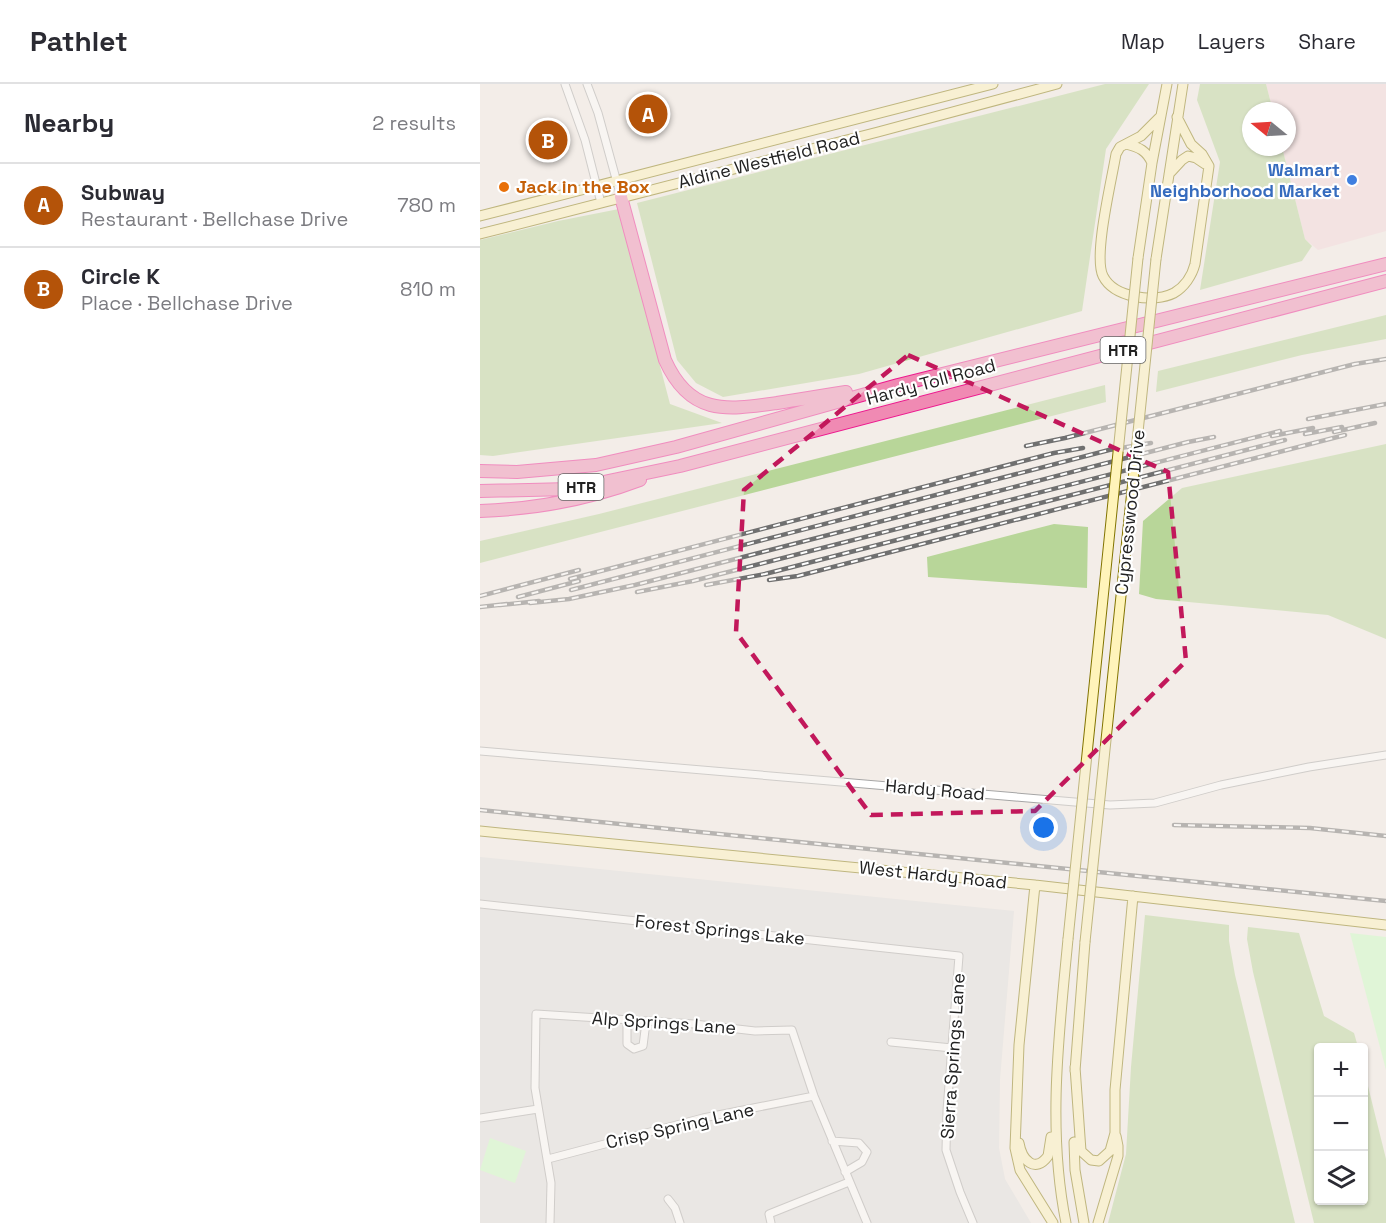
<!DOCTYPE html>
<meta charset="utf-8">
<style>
:root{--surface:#fff;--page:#f7f7f7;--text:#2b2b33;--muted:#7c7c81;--line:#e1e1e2;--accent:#b45309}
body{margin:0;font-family:"Space Grotesk",sans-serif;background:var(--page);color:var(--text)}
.controls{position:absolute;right:18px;bottom:18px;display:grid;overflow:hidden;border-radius:6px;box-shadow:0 2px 4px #0004}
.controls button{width:54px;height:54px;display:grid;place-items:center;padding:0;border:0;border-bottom:2px solid var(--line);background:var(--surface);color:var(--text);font:30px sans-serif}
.compass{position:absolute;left:762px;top:18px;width:54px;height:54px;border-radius:50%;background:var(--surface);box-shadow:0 2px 4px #0004;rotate:288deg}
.you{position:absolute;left:564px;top:744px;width:21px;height:21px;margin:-15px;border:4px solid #fff;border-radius:50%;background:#1a73e8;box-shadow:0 0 0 9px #1a73e833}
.badge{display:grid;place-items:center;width:39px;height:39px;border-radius:50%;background:var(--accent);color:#fff;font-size:20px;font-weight:700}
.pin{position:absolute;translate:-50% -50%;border:3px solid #fff;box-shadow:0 2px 6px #0006}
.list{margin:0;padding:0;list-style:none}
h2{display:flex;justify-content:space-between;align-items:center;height:78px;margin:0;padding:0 24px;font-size:26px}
h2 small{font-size:20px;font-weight:400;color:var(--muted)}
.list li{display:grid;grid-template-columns:39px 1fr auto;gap:18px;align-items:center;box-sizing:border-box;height:84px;padding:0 24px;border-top:2px solid var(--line)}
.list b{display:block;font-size:22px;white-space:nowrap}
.list p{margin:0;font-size:20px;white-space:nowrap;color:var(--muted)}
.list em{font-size:20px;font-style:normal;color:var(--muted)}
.icon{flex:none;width:33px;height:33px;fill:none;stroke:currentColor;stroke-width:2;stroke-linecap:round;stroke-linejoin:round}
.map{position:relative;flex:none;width:906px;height:1139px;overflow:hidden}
header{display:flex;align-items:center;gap:36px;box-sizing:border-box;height:84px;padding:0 30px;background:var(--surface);border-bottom:2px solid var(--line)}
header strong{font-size:28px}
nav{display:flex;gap:33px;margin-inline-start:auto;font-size:21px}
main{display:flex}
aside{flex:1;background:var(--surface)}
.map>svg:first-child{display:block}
.residential{fill:#e0dfdf}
.commercial{fill:#f4d7dc}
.forest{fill:#b8d699}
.park{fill:#cbffc3}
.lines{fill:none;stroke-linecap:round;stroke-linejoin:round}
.street-casing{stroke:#a6a6a6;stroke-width:9}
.secondary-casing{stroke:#827400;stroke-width:11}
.highway-casing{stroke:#ed198f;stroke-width:14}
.street{stroke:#fff;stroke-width:7}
.secondary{stroke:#fff4ba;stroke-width:9}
.highway{stroke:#f08ab3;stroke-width:12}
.rail-casing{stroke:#707070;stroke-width:4.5}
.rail{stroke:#fff;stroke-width:2;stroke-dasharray:7;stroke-linecap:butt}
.secondary-bridge-casing{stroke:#827400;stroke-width:11;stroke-linecap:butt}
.secondary-bridge{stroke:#fff4ba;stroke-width:9}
.marked{fill:none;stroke:#c2185b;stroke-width:4.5;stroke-dasharray:12 8;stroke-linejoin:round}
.shop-dot{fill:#3f7fe0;stroke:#fff;stroke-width:2}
.food-dot{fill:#e8710a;stroke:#fff;stroke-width:2}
.labels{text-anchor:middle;stroke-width:4.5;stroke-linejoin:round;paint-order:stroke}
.shield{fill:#fff;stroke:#646464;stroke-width:1.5}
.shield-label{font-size:16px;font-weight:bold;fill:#222}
.street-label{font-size:18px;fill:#222;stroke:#fff}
.shop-label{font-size:18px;font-weight:bold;fill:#366cbe;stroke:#fff;text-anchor:end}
.food-label{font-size:18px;font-weight:bold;fill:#c56008;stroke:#fff;text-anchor:start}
</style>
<header>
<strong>Pathlet</strong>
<nav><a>Map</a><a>Layers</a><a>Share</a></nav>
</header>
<main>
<aside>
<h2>Nearby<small>2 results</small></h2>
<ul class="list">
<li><span class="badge">A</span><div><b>Subway</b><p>Restaurant · Bellchase Drive</p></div><em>780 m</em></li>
<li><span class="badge">B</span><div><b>Circle K</b><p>Place · Bellchase Drive</p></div><em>810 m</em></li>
</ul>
</aside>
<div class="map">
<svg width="906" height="1139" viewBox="0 0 906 1139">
<rect width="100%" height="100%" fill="#f3ede8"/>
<!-- residential -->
<path class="residential" d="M0,773L534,827L520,995L519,1064L525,1095L551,1139H0Z"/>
<!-- commercial -->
<path class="commercial" d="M786,0H906V147L838,166L825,155L802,63H807V27H793Z"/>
<!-- forest -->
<path class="forest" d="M625,0H669L626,65L602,227L379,290L243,313L216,299L197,276L157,119Z
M720,0H786L793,27H771V63H802L825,155L832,162L822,177L720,206L740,78L717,16Z
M139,125L190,320L242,339L13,372L0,371V156L78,137Z
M906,231V255L822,271L676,308L678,287Z
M625,301L626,318L0,479V457L119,430Z
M906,360V555L848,531L676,515L659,510L663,437L702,404Z
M574,440L608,443L607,504L448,493L447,473Z
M665,831L749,841V857L755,891L815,1139H628L646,1070L651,983Z
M768,843L819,849L844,932L874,949L878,963L838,964V1116H884V986L906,1075V1139H834L773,888L767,855Z"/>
<!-- park -->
<path class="park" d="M870,849L906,853V986Z
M10,1054L46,1067L35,1099L0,1086Z"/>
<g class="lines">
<defs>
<path id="street" d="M85,0L105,56L121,119
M107,0L118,29L141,113
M0,667L630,721L675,719L741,701L829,683L906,671
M0,820L479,872L467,1026L466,1066L480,1108L493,1139
M147,937V960L154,965L163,962L166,938
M411,958L472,964
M0,1034L58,1025
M352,1057L379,1059L387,1068L382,1078L365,1088
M68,1075L223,1034L334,1012
M188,1115L195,1124L200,1139
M70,1139L71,1099L55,1004L56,930L214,940L275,947L312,946L334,1012L387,1139
M291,1139L289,1130L369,1098"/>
<path id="secondary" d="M681,32L661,52L640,63L636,70C632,95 613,172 623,192C634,214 674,219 694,209C704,203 712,192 715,180L729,82L722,70L711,60L697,33
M646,60C659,63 667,67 672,79
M689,90L702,76L708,72L716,74L725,80
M0,132L513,0
M0,150L398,48L577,0
M658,174L672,79L687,0
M676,175L703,0
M0,747L555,801L906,841
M555,801L539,961L535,1064L540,1086L573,1139
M595,983L601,1067L611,1076L619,1077L630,1067L635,1049V1006L653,812
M595,987L605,858
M594,1058L595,1086L604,1139
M539,1059C542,1076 555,1090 568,1072L571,1053
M586,1139C567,1045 579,950 588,855
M618,1139L638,1072V1062L636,1052"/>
<path id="highway" d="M141,113L185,276C210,332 246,326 297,319C320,315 343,312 366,308
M0,387L37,388L116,381L196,363L418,301L906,180
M0,407L90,405L200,382L906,197
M0,427C54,425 110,415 160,396"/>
</defs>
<!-- street casing -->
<use href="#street" class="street-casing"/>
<!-- secondary casing -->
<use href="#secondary" class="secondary-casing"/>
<!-- highway casing -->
<use href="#highway" class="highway-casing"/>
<!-- street -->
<use href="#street" class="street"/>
<!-- secondary -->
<use href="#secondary" class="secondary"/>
<!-- highway -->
<use href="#highway" class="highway"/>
<defs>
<path id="rail" d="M828,335L906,320
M854,348L895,339
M825,350L862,343
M792,352L833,344
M546,362L585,354L875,280L906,275
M90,495L574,369L603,364
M289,496L318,492L865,351
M226,501L285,490L805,356
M91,506L629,366L671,359
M157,508L213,497L800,347
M0,512L99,486
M38,513L99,497
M50,519L89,515L155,501L708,358L734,353
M20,521L59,517
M0,523L27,520
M0,726L906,817
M694,741L830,744L906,752"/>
</defs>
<!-- rail casing -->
<use href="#rail" class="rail-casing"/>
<!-- rail -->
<use href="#rail" class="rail"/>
<defs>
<path id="secondary-bridge" d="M588,855L658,174
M605,858L676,175"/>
</defs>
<!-- secondary-bridge casing -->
<use href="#secondary-bridge" class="secondary-bridge-casing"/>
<!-- secondary-bridge -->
<use href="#secondary-bridge" class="secondary-bridge"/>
</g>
<!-- marked area -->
<path d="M0 0H906V1139H0ZM428,271L688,388L706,577L555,727L391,731L256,548L264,406Z" fill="#f3ede8" fill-opacity=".55" fill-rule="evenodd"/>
<path class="marked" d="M428,271L688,388L706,577L555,727L391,731L256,548L264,406Z"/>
<!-- markers -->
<circle class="shop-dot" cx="872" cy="96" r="6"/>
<circle class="food-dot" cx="24" cy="103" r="6"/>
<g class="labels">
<!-- shield labels -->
<g class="shield">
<rect x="620.5" y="253" width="45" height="26" rx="4.5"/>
<rect x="78.5" y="390" width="45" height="26" rx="4.5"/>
</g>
<g class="shield-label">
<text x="643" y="272">HTR</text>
<text x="101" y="409">HTR</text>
</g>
<!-- street labels -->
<g class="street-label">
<text transform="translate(289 76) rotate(-14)" y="6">Aldine Westfield Road</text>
<text transform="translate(451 298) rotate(-15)" y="6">Hardy Toll Road</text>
<text transform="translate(650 428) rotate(-84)" y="6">Cypresswood Drive</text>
<text transform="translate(455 706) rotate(5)" y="6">Hardy Road</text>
<text transform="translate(453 791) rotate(6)" y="6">West Hardy Road</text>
<text transform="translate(240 846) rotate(6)" y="6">Forest Springs Lake</text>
<text transform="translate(184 939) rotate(4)" y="6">Alp Springs Lane</text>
<text transform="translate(473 972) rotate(-86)" y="6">Sierra Springs Lane</text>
<text transform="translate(200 1042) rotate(-13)" y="6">Crisp Spring Lane</text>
</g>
<!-- shop labels -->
<g class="shop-label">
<text x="860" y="92">Walmart<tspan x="860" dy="21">Neighborhood Market</tspan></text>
</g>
<!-- food labels -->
<g class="food-label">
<text x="36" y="109">Jack in the Box</text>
</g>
</g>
</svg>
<div class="controls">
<button>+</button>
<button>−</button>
<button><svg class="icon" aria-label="layers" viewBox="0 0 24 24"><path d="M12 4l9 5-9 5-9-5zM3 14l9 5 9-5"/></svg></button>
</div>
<svg class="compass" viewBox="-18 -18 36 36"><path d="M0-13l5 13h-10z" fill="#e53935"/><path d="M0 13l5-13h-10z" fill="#7c7c81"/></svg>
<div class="you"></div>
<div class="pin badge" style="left:168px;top:30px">A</div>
<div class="pin badge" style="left:68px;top:56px">B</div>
</div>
</main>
